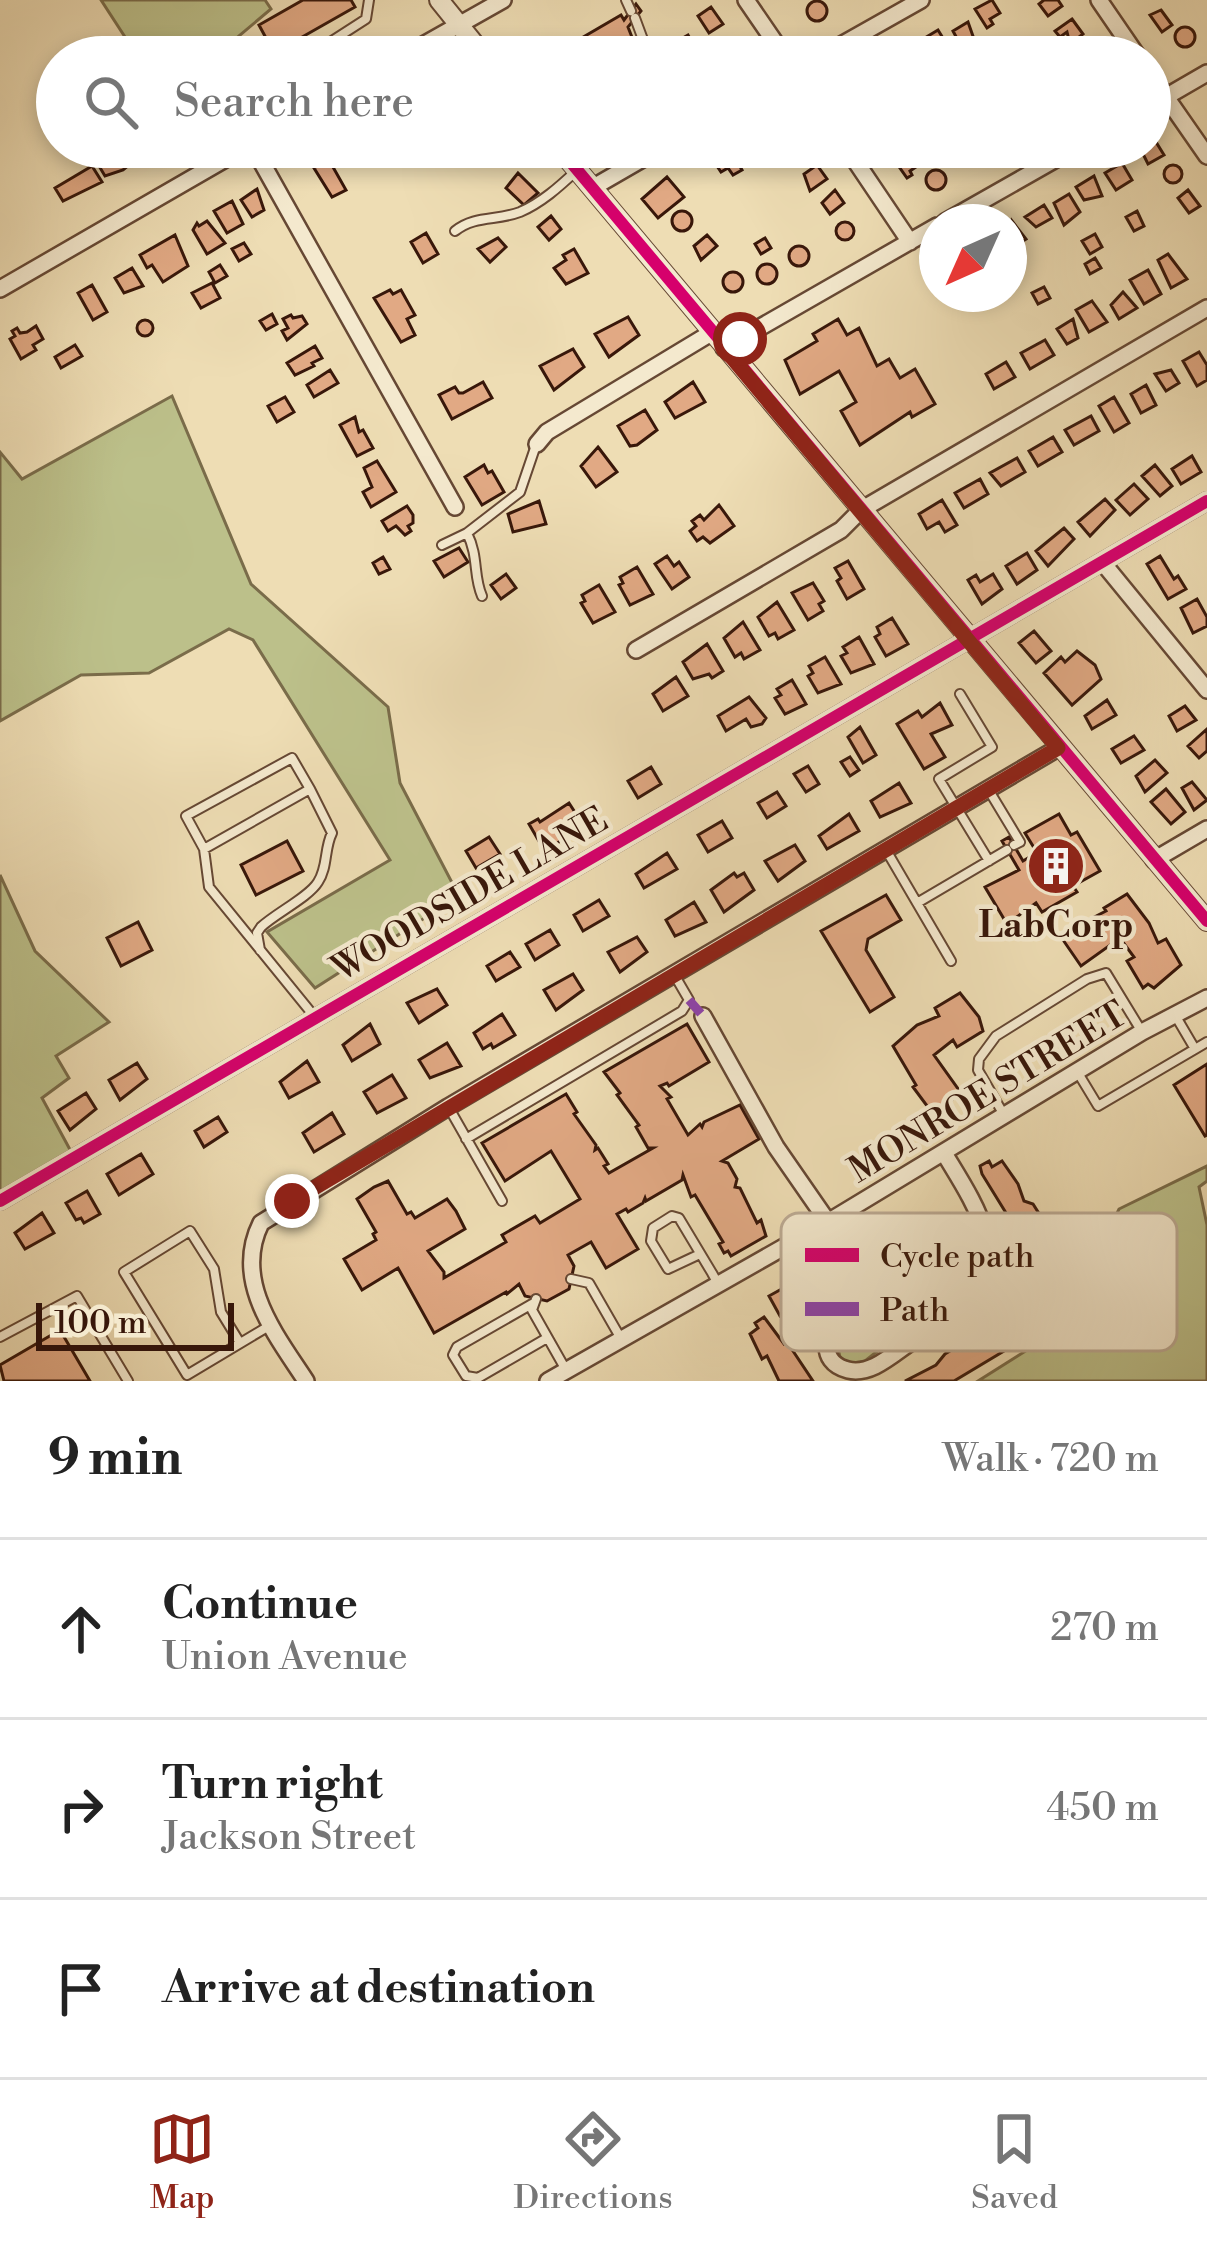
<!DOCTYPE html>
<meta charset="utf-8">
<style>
:root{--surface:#fff;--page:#f6f6f6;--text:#222;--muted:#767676;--line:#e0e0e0;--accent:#8f2418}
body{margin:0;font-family:"Libre Bodoni",serif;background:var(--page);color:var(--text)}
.compass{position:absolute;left:919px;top:204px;width:108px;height:108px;border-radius:50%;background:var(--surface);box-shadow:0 6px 18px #0003;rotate:225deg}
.scale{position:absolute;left:36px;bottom:30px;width:198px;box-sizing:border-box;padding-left:12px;border:6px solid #38170a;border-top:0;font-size:33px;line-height:42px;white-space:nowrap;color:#38170a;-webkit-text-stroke:9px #f4e9ce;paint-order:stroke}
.stop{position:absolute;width:36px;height:36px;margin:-27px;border:9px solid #8f2418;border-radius:50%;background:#fff}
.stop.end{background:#8f2418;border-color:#fff;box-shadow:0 3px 12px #0008}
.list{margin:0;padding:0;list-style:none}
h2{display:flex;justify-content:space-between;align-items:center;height:156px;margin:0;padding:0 48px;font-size:51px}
h2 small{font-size:39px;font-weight:400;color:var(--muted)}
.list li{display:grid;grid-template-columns:78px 1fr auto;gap:36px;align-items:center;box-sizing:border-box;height:180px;padding:0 48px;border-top:3px solid var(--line)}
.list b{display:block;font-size:45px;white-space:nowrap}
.list p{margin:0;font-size:39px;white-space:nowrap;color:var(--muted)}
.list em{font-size:39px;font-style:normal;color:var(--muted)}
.icon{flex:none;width:66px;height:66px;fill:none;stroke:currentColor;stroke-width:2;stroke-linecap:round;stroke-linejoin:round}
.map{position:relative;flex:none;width:1207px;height:1381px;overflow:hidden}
.search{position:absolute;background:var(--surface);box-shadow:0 6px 18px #0003;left:36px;right:36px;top:36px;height:132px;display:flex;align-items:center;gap:30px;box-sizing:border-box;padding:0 42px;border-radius:66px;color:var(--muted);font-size:45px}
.sheet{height:696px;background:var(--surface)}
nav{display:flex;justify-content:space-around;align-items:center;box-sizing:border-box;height:168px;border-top:3px solid var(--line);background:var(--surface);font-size:33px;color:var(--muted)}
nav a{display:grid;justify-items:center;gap:6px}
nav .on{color:var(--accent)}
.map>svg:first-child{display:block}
.green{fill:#bcc08a;stroke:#7a6c4a;stroke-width:3}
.building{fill:#e1a984;stroke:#38170a;stroke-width:3}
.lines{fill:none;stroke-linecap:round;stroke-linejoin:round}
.service-casing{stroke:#664834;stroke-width:12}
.minor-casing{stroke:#664834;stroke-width:20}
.tertiary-casing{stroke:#664834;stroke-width:22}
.service{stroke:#f4e9ce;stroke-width:8}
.minor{stroke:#f4e9ce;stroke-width:15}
.tertiary{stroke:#f4e9ce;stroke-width:18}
.quiet{stroke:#8e44ad;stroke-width:9;stroke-dasharray:18 9;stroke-linecap:butt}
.cycleway-casing{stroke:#f4e9ce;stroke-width:20}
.cycleway{stroke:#d6006c;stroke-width:12}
.route{stroke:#8f2418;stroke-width:15}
.labels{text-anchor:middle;stroke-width:9;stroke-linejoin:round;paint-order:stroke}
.street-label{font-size:36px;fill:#38170a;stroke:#f4e9ce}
.poi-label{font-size:36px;font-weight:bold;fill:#38170a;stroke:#f4e9ce}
.key{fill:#f4e9ce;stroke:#bcaa93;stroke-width:3}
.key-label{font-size:33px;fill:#38170a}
</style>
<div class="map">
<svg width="1207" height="1381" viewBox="0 0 1207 1381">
<rect width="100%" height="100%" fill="#eeddb4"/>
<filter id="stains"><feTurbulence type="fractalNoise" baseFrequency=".00167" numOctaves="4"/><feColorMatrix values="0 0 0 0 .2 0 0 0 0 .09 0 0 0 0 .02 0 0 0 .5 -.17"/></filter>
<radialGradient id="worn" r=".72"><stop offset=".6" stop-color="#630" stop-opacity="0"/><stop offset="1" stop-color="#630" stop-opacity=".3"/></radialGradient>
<!-- green -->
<path class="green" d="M101,0H265L271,9L227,46L226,57H138Z
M172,396L251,584L388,707L400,783L459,896L315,988L267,932L390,860L253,640L229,629L149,673L81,675L0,721V452L22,479Z
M0,875L35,951L109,1022L56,1056L69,1078L42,1098L74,1157L0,1200Z
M1207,1166V1181L1199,1187L1207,1225V1381H978L1059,1330L1119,1209Z
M857,1325L882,1332L889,1342L865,1361L848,1364L840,1357L836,1340L847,1328Z"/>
<!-- building -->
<path class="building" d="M303,0H351L355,7L274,53L259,25Z
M992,0L1000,13L990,19L993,24L987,28L975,9Z
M1044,0H1058L1062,6L1048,16L1039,4Z
M807 11a10 10 0 1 1 20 0a10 10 0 1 1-20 0Z
M636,4L641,11L628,27L635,45L615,57H549L621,15L624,20Z
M711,7L723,24L709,33L698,16Z
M1161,10L1172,25L1162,32L1150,15Z
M1072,19L1083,34L1070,44L1067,32L1060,37L1055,31Z
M968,22L974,39L961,46L953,31Z
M1175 37a10 10 0 1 1 20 0a10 10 0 1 1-20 0Z
M938,30L946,43L933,57L923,39Z
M688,35L696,49L682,57L674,43Z
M1002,39L1009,52L997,57L991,46Z
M1150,142H1156L1164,155L1148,164L1141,150L1150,147Z
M115,147H142L145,152L123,170L105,176L96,161Z
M791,147H806L810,154L793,161L786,150Z
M926,147L932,156L910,171L912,175L907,178L895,161L907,152L911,158Z
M960,147H978L987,162L972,166Z
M730,150L742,170L733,175L728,168L721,172L713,160Z
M329,160L346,190L332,197L314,168Z
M1122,163L1132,180L1116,190L1105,173Z
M1164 174a9 9 0 1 1 18 0a9 9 0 1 1-18 0Z
M817,165L827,179L810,191L804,174Z
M92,166L102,182L63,201L55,188Z
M926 180a10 10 0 1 1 20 0a10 10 0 1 1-20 0Z
M518,173L538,193L524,205L506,188Z
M1094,176L1102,196L1084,200L1076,187Z
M667,177L684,197L658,218L642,199Z
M257,189L264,210L252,217L241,200Z
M835,190L844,203L830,214L822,203Z
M1188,190L1200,206L1189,213L1178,198Z
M1069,194L1080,212L1064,225L1054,203Z
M232,201L243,224L227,233L214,211Z
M1044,205L1052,218L1036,227L1025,217Z
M672 221a10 10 0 1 1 20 0a10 10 0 1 1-20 0Z
M1137,211L1144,226L1134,231L1126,217Z
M551,216L561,229L549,240L538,227Z
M207,221L225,243L207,254L193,230L197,223L199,226Z
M1012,221L1026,239L1018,244L1016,239L1009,243Z
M836 231a9 9 0 1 1 18 0a9 9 0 1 1-18 0Z
M426,233L438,254L423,263L411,242Z
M1095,234L1102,247L1090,254L1082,241Z
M175,235L188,266L163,282L152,265L147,268L140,255Z
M707,235L717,246L701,260L694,246Z
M498,238L506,247L490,262L478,249Z
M765,238L771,248L761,254L755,244Z
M244,243L251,254L239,261L232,249Z
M789 256a10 10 0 1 1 20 0a10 10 0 1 1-20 0Z
M574,249L588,273L566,284L554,268L566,260L563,255Z
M1168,254L1187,279L1171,288L1158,260Z
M1095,258L1101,268L1090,274L1085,264Z
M757 274a10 10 0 1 1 20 0a10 10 0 1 1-20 0Z
M220,265L227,276L215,283L209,272Z
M132,268L143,286L124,293L115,278Z
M1148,270L1161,294L1144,304L1130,280Z
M723 282a10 10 0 1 1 20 0a10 10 0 1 1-20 0Z
M212,283L220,298L201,308L192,293Z
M92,285L107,312L93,320L78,293Z
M1044,287L1050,298L1038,304L1032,293Z
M390,290L393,294L401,290L415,315L407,319L415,335L401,342L374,298Z
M1123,292L1137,308L1119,319L1111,305Z
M1092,301L1107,322L1089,332L1076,310Z
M272,314L277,324L266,330L260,321Z
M291,315L293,318L302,316L307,324L287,340L282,331L288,328L283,319Z
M628,317L639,335L609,357L595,334Z
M838,319L847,335L859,328L877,366L889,359L900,378L915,369L935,404L912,417L910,412L860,445L841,411L856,402L839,371L800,394L785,360L817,341L813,334Z
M1073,319L1078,338L1067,344L1057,329Z
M137 328a8 8 0 1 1 16 0a8 8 0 1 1-16 0Z
M36,326L43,339L33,345L36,350L21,359L10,339L15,336L12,331L17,328L20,333L27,332Z
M1045,340L1054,355L1030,369L1021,353Z
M75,345L82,356L61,368L55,357Z
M315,346L322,358L312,363L314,366L295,375L287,363Z
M573,349L584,367L554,390L540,366Z
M1199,352L1207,365V380L1197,386L1183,361Z
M1006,362L1015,377L994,389L986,374Z
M330,370L338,383L314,397L307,385Z
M1171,370L1179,383L1166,391L1155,374Z
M483,382L492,398L452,419L439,395L455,387L459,393H463Z
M693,382L705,402L675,418L665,402Z
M1146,385L1156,405L1141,413L1131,394Z
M285,397L294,412L277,422L268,406Z
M1114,397L1129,423L1114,432L1099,406Z
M645,410L657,430L637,445L630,446L618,426Z
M1091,416L1099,431L1074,445L1065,430Z
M355,417L359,432L363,430L373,448L357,456L340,425Z
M1053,437L1062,452L1038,466L1029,451Z
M598,447L617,472L596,487L581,466Z
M1192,456L1201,472L1181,484L1172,469Z
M1017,458L1025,472L1001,486L990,473Z
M377,461L396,492L371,507L363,492L372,487L364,468Z
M484,465L488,473L492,471L504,492L482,505L465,477Z
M1155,465L1172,486L1160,496L1142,476Z
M980,479L988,494L964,508L955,493Z
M1134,484L1148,499L1130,515L1116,500Z
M1105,499L1115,510L1090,536L1078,522Z
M942,500L957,525L945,532L939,522L927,529L919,514Z
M539,501L546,524L513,532L508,514Z
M719,505L734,526L710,543L703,537L697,541L690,531L696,526L692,521L700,515L704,520Z
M407,506L413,515V523L408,526L411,531L405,535L396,526L388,531L382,521Z
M1064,528L1074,539L1048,566L1036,551Z
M459,548L468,562L444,577L434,561Z
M1027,553L1037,570L1017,584L1006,566Z
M667,556L674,566L679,562L689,577L672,589L655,564Z
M1160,556L1174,579L1178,576L1186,589L1168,599L1147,564Z
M383,557L390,569L379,574L373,563Z
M848,561L864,589L847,599L837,581L841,578L835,568Z
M637,567L653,594L630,605L619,585L623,583L620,577Z
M506,574L516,588L501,599L491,585Z
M993,574L1002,589L982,604L968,580L976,575L980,582Z
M813,583L824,601L819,604L823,611L808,620L792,593Z
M599,585L615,612L593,623L581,603L585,601L582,595Z
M1197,599L1207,617V626L1193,633L1181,608Z
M777,602L794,630L778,639L775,633L769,636L758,617Z
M892,618L908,644L886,656L875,637L880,634L877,627Z
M743,622L760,650L744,659L741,653L735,657L724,638Z
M1034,631L1051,651L1036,663L1019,643Z
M859,637L874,664L851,673L841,656L847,653L843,647Z
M707,644L723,671L712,678L709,674L693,679L683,662Z
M1077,651L1095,665L1101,679L1072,705L1044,673L1061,657L1065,662Z
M825,657L841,684L818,693L808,676L813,673L809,666Z
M676,677L688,696L663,711L653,694Z
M792,680L806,704L785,714L775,698L781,695L777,689Z
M749,697L766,718L762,724L751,727L746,719L726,731L718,716Z
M1107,700L1116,715L1092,729L1085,716Z
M940,703L952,725L931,734L945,757L924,769L897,724L918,711L922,717Z
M1185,706L1196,720L1177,731L1169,716Z
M860,727L876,755L863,763L848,737Z
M1207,729V751L1199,758L1188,746Z
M1134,736L1144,750L1121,763L1112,749Z
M850,757L859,770L850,776L841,762Z
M1155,760L1167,773L1145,792L1136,776Z
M808,766L819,784L806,792L794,774Z
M651,767L661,784L638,798L628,781Z
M1192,782L1207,800L1194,810L1182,788Z
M899,783L911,803L880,817L871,801Z
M1166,789L1185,812L1171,824L1151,802Z
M777,792L786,806L767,818L758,803Z
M569,803L578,817L560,828L566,837L553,846L548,838L540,843L529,824L538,819L540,822Z
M849,814L859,831L827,849L819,836Z
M1059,814L1071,835L1077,832L1100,871L1073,886L1077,892L1042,912L1036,903L1007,924L985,887L1019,870L1002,841L1009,837L1023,861L1028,858L1029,861L1039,856L1025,833Z
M722,821L732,838L708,852L698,835Z
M489,837L500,854L476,868L466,851Z
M287,841L303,871L256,895L241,865Z
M795,845L805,861L778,881L765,861Z
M667,853L677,869L644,888L636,874Z
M734,873L737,877L744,873L754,890L724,912L711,890Z
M1127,894L1149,923L1158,943L1166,939L1181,965L1154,988L1148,984L1143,988L1127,961L1134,957L1120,938L1081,966L1061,937L1063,933L1106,911L1104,908Z
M886,895L901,920L868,939L866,950L894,997L870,1012L821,931Z
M599,900L609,916L583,931L574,915Z
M694,902L706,922L675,936L666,920Z
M138,922L152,950L121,966L107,938Z
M550,930L559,945L535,960L526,944Z
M637,937L647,952L620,972L608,952Z
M510,952L520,967L496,981L487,966Z
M573,974L583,990L556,1010L544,990Z
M437,989L447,1005L419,1023L407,1003Z
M960,993L979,1017L983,1031L957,1047L953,1040L934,1055L961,1093L933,1114L913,1087L916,1085L893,1046L917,1025L939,1016L935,1008Z
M502,1014L515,1035L493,1048L491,1044L483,1049L474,1033Z
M370,1024L380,1044L352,1061L343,1045Z
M687,1024L709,1062L669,1086L667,1083L660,1086L671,1097L667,1099L688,1135L700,1124L702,1127L704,1122L740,1105L759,1139L722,1161L728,1163L737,1179L735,1187L740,1188L757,1223L761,1220L766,1236L731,1256L728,1251L724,1253L719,1244L723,1242L695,1195L691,1197L683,1175L682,1180L646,1201L645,1198L643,1203L628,1212L626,1209L617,1214L638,1249L606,1268L591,1242L568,1255L574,1266L569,1289L547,1301L525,1296L519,1284L507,1294L506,1292L434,1333L398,1268L362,1290L344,1259L376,1240L373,1234L376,1232L357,1199L374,1187L388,1181L407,1214L411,1212L415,1218L447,1199L456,1211L465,1229L428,1251L444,1272V1278L506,1242L502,1235L535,1216L540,1223L580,1199L551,1151L505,1181L482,1143L566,1094L577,1112L574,1114L596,1145L595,1150L598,1148L608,1164L604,1166L609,1173L653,1148H648L636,1127L639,1125L617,1095L620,1093L604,1072Z
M447,1043L461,1066L430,1078L419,1060Z
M307,1061L319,1082L289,1098L280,1082Z
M137,1063L147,1079L120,1100L109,1080Z
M1207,1064V1135L1205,1136L1174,1085Z
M392,1075L406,1098L377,1113L364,1092Z
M86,1093L96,1109L70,1130L58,1111Z
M332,1113L344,1134L314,1152L303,1133Z
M218,1117L227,1132L204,1147L195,1131Z
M141,1154L153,1174L119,1195L107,1174Z
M989,1161L992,1167L1002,1161L1018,1184L1024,1201L1033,1204L1038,1212L1034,1215L1046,1230L1024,1242L982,1174L980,1166Z
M87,1191L100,1214L84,1223L81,1218L76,1220L66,1203Z
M42,1213L54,1233L25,1249L15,1233Z
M850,1251L861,1270L851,1275L853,1279L793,1314L791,1310L780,1316L769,1296Z
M764,1317L784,1344L787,1342L813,1381H779L767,1356L762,1359L750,1334L758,1328L755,1323Z
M1001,1325L1014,1345L954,1381H905L936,1365L945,1354L963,1343L965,1346L979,1333Z
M60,1330L90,1381H4L0,1365Z"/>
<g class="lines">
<defs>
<path id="service" d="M626,0L631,11
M240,42L249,57
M519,52L522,57
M307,57L366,19L369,0
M633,57L645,45L635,18
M455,231C475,215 497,221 520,212C541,203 559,187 576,171
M442,545L467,533
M482,596C473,576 479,557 467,533L520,492L536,445
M960,694L992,747L939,779L989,861
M310,789L292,758L186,816L204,849L209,887L314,1016
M988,789L1020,842L1014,845
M204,849L310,789L332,833C324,849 328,867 318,882C309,897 276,913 261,927L257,933L260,950
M886,850L951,961
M917,903L1007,850
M1175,1015L1195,1049
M1078,1073L1098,1106L1207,1042
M449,1108L502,1201
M1004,1115L978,1070L979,1059L996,1036L1087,979L1106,973L1142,1032
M466,1139L682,1011L689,1000L675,976
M700,1254L668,1269L651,1241L653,1228L672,1216L679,1218L712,1273L717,1282
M571,1279L589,1283L620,1337
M536,1299L532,1310L566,1370
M532,1304L457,1347L453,1355L466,1376L478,1378L547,1338
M0,1337L77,1296L128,1381
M240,1343L221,1312L214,1269L190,1231L124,1272L187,1375L269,1326"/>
<path id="minor" d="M746,0L785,57
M1099,0L1138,57
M402,57L503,0
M820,57L921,0
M1150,74L1207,156
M1150,106L1207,73
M253,147L455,507
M846,147L910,242
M592,188L663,147
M945,222L1077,147
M0,289L246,147
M724,348L937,226
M537,444L547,432L711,333
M1103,563L1207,690
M636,650L841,530L861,510L1207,308
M1154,860L1207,829
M703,1016L776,1147L828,1222
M0,1201L1207,501
M920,1335L847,1315C825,1328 816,1362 848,1370C872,1376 895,1352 914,1340C932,1328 953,1321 969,1305C1016,1260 969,1195 944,1153
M306,1381C276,1335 232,1281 261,1223L448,1107L1058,748
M548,1381L828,1222L1142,1032L1207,998"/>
<path id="tertiary" d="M439,0L485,57
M558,147L1207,921"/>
</defs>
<!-- service casing -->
<use href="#service" class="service-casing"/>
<!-- minor casing -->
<use href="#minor" class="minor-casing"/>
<!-- tertiary casing -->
<use href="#tertiary" class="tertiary-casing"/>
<!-- service -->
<use href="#service" class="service"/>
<!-- minor -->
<use href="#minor" class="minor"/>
<!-- tertiary -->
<use href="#tertiary" class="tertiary"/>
<!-- quiet -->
<path class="quiet" d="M689,1000L703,1016"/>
<defs>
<path id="cycleway" d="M558,147L1207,921
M0,1201L1207,501"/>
</defs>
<!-- cycleway casing -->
<use href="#cycleway" class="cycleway-casing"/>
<!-- cycleway -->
<use href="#cycleway" class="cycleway"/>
</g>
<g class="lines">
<!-- route -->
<path class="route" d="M292,1201L1058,748L724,348L740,339"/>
</g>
<!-- icons -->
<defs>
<symbol id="building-disc" viewBox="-11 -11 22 22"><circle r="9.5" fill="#8f2418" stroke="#f4e9ce"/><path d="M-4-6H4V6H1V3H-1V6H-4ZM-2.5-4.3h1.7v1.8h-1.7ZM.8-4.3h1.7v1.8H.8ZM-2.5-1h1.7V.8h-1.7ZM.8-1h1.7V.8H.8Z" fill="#fff"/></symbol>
</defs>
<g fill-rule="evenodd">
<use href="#building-disc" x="1023" y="833" width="66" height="66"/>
</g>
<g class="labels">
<!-- street labels -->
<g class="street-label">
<text transform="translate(469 893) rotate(-30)" y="13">WOODSIDE LANE</text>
<text transform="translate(987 1091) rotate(-31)" y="13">MONROE STREET</text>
</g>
<!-- poi labels -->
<g class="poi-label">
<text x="1056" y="937">LabCorp</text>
</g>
</g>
<!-- legend -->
<rect x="781" y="1213" width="396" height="138" rx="18" class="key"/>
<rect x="805" y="1248" width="54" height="14" fill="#d6006c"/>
<rect x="805" y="1302" width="54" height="14" fill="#8e44ad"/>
<g class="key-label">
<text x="880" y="1267">Cycle path</text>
<text x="880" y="1321">Path</text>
</g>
<rect width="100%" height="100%" filter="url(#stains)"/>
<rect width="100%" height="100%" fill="url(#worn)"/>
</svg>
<svg class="compass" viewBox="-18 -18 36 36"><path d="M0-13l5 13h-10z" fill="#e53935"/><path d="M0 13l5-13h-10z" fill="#767676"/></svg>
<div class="scale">100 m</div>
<div class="stop" style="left:740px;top:339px"></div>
<div class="stop end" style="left:292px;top:1201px"></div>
<div class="search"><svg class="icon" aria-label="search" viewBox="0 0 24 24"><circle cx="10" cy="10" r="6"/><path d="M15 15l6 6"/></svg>Search here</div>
</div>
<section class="sheet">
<h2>9 min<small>Walk · 720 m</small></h2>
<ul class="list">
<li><svg class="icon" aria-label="ahead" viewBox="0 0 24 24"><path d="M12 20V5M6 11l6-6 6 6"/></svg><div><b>Continue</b><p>Union Avenue</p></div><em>270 m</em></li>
<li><svg class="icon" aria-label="right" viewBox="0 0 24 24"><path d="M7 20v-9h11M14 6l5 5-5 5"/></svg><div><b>Turn right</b><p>Jackson Street</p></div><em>450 m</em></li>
<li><svg class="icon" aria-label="arrive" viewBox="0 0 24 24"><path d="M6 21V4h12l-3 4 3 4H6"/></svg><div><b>Arrive at destination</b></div></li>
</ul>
</section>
<nav>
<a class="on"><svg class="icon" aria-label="map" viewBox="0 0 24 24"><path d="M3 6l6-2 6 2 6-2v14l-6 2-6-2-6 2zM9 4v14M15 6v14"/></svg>Map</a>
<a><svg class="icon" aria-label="directions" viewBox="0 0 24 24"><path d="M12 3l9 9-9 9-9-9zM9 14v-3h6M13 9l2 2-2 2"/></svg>Directions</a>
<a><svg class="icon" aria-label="saved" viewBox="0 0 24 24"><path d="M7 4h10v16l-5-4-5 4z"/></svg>Saved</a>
</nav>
